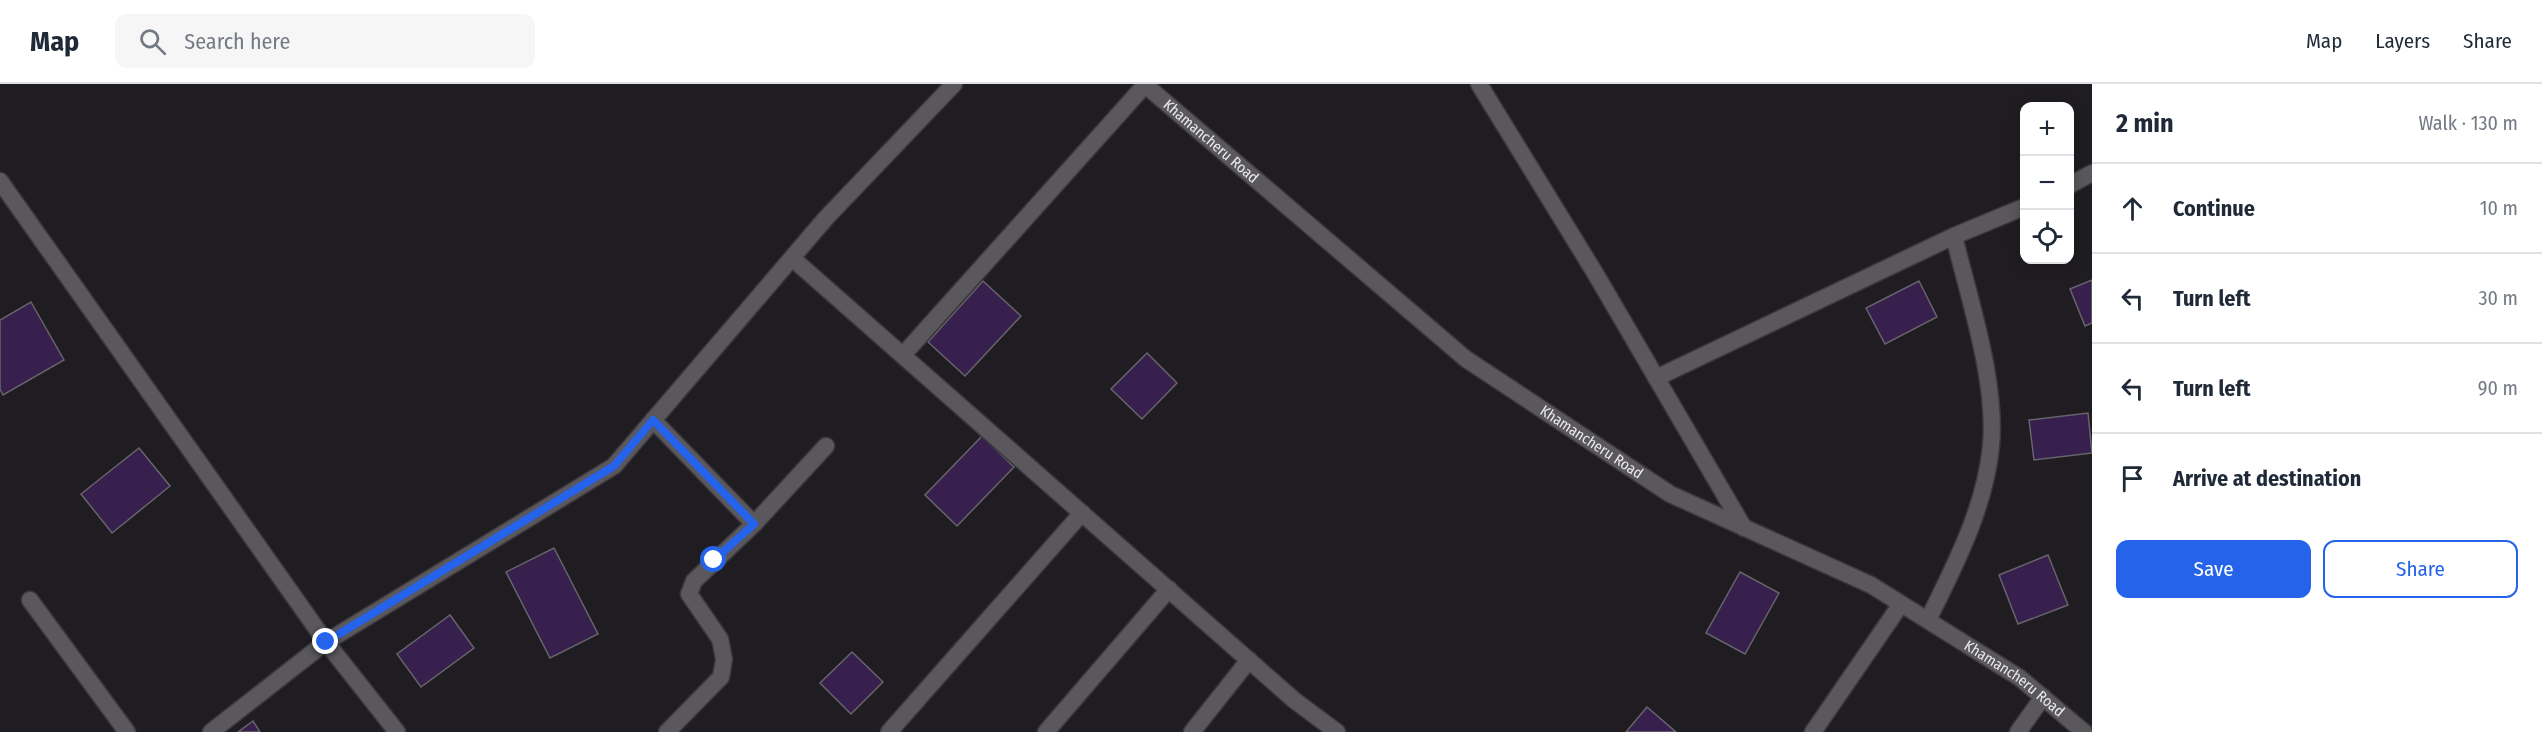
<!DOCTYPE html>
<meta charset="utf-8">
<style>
:root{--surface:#fff;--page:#f6f6f7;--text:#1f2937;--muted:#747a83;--line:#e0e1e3;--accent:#2563eb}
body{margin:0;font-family:"Fira Sans Condensed",sans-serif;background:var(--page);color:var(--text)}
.controls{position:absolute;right:18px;top:18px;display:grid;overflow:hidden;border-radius:12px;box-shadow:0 3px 15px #0003}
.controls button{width:54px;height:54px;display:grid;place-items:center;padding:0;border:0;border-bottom:2px solid var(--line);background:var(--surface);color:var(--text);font:30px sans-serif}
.stop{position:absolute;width:18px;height:18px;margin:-14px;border:4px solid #2563eb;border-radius:50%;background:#fff}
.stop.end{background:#2563eb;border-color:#fff;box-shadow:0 2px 6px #0008}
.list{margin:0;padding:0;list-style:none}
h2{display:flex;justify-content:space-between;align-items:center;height:78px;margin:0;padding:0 24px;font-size:26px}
h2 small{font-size:20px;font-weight:400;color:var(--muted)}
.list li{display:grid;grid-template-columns:39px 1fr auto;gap:18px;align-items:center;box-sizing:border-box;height:90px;padding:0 24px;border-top:2px solid var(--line)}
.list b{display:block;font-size:22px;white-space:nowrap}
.list em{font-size:20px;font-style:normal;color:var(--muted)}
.actions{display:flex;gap:12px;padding:18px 24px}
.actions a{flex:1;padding:14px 0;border:2px solid var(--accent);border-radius:12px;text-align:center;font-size:21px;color:var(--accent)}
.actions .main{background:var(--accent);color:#fff}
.icon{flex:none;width:33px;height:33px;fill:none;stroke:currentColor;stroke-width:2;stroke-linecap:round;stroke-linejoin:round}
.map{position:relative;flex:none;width:2092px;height:648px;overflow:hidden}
header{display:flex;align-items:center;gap:36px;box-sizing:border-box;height:84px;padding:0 30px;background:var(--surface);border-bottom:2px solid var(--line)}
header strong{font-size:28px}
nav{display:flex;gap:33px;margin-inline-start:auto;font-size:21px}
.search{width:420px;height:54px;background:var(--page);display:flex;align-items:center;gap:15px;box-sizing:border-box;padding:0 21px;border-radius:12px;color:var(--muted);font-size:22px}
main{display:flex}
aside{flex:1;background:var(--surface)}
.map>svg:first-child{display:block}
.building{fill:#37204e;stroke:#67646a;stroke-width:1.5}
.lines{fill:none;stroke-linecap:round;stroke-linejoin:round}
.minor-casing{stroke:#3a383c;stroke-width:19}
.minor{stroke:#5a585d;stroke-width:16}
.route{stroke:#2563eb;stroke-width:8}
.labels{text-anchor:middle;stroke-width:6;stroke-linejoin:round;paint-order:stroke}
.street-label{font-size:15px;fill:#e9e8eb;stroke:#1f1d22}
</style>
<header>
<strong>Map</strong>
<div class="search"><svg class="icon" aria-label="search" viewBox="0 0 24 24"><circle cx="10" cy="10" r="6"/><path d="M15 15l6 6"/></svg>Search here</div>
<nav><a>Map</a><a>Layers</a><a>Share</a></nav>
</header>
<main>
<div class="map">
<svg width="2092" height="648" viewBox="0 0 2092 648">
<rect width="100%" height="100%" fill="#1f1d22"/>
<!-- building -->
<path class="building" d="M2092,196V239L2085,242L2070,205Z
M983,197L1021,232L965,292L928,258Z
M1919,197L1937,233L1885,260L1866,224Z
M31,218L64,276L3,311L0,305V236Z
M1147,269L1177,299L1142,335L1111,305Z
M2088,329L2092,369L2034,376L2029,336Z
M982,352L1014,383L957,442L925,411Z
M139,364L170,402L112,449L81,410Z
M554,464L598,550L550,574L506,488Z
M2048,471L2068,521L2018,540L1999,491Z
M1740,488L1779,509L1745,570L1706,549Z
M450,531L474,564L421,603L397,570Z
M852,568L883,598L851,630L820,599Z
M1647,623L1676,648H1626Z
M253,637L260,648H238Z"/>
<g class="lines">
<defs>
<g id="minor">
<path id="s1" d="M1144,0L1466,275L1670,410L1871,501L2020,594L2084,648"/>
<path d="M1479,0L1595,189L1744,444"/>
<path d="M0,97L326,558L614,382L826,134L954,0"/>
<path d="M2070,101L2092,89"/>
<path d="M792,174L1294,616L1337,648"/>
<path d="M903,271L1145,1"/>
<path d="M1656,294L1954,152L2024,123"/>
<path d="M653,336L754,440L694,497L689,510L720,555L724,575L721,593L667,648"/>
<path d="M754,440L826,362"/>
<path d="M30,516L127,648"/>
<path d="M1928,536C1955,481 1985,424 1991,362C1997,297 1969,215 1954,152"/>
<path d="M211,648L326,558L397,648"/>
<path d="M889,648L1082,429"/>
<path d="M1046,648L1169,505"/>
<path d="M1192,648L1249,576"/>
<path d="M1813,648L1901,520"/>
<path d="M2018,648L2043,613"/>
</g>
</defs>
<!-- minor casing -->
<use href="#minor" class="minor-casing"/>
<!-- minor -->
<use href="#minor" class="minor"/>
</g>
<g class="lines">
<!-- route -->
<path class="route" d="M326,558L614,382L653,336L754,440L714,476"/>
</g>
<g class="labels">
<!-- street labels -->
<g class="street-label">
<text dy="5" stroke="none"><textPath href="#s1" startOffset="88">Khamancheru Road</textPath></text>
<text dy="5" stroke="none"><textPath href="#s1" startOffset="574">Khamancheru Road</textPath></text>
<text dy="5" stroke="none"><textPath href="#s1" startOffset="1060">Khamancheru Road</textPath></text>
</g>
</g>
</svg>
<div class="controls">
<button>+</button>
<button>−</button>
<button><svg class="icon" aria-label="locate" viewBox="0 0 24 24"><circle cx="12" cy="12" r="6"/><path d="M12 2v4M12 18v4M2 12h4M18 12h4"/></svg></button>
</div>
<div class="stop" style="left:714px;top:476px"></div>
<div class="stop end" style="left:326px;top:558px"></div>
</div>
<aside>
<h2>2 min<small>Walk · 130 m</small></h2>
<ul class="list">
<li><svg class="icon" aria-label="ahead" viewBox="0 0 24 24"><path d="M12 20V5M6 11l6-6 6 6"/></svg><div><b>Continue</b></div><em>10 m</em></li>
<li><svg class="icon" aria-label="left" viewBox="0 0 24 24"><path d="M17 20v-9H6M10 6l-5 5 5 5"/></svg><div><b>Turn left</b></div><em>30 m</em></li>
<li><svg class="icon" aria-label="left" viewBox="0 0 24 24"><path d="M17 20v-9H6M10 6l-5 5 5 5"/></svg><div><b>Turn left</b></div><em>90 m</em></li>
<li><svg class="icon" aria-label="arrive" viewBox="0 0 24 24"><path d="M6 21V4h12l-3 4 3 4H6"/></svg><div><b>Arrive at destination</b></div></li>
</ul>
<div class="actions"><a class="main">Save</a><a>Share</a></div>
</aside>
</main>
